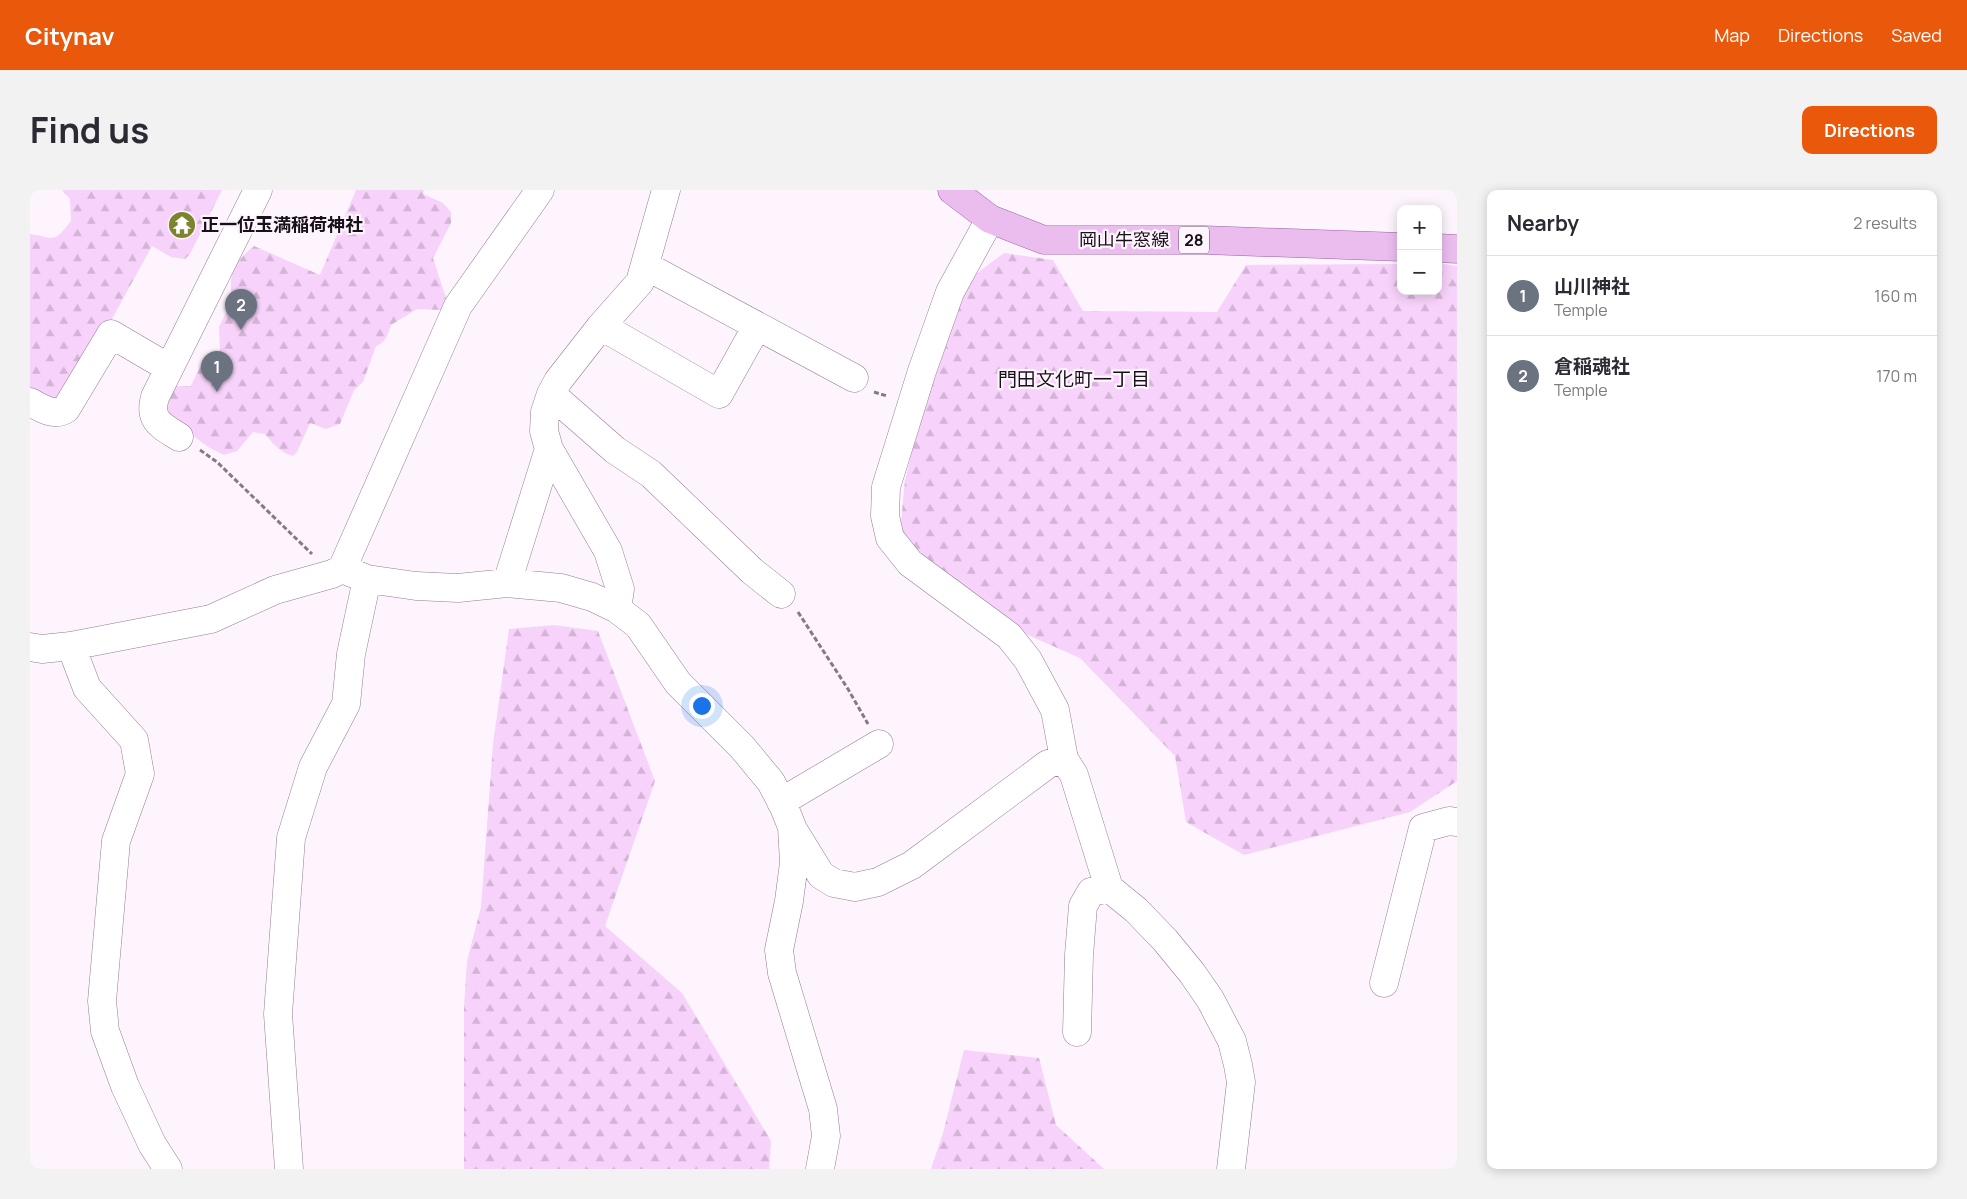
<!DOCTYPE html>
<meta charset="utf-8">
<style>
:root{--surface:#fff;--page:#f2f2f3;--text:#2b2b33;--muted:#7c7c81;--line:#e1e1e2;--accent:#ea580c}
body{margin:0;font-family:Manrope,"Noto Sans JP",sans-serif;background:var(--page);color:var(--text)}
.controls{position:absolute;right:15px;top:15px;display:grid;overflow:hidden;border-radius:10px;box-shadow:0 2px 12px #0003}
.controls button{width:45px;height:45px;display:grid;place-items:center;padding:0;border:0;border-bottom:1px solid var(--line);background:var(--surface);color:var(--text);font:25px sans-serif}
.you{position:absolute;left:671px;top:515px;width:18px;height:18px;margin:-12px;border:4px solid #fff;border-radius:50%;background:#1a73e8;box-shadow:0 0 0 8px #1a73e833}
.badge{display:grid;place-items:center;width:32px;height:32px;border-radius:50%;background:var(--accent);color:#fff;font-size:16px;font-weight:700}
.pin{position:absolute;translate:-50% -41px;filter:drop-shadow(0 1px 2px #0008)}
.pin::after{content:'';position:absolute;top:26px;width:18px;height:15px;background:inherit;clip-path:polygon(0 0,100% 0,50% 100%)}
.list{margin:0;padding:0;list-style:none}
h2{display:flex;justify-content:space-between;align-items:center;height:65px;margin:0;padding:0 20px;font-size:21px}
h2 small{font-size:16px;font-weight:400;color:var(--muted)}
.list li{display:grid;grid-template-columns:32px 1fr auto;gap:15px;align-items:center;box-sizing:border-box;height:80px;padding:0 20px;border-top:1px solid var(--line)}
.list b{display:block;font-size:19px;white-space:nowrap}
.list p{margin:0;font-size:16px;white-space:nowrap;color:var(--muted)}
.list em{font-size:16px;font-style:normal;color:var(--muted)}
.map{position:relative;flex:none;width:1427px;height:979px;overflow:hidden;border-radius:10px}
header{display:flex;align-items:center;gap:30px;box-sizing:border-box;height:70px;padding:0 25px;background:var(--accent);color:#fff}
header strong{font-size:24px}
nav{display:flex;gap:28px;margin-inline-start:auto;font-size:18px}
.intro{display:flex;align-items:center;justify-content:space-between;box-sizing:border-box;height:120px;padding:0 30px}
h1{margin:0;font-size:35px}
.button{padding:12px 22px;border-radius:10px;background:var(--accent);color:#fff;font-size:18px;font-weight:700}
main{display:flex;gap:30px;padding:0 30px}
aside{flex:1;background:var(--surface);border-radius:10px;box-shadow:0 2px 12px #0003}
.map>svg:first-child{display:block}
.forest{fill:url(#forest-firs)}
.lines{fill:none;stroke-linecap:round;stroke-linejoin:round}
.minor-casing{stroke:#927d93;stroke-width:29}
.major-casing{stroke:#99649e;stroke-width:29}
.path{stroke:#847b84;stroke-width:3;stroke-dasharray:5 2.5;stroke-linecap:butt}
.minor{stroke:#fff;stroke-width:28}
.major{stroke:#ebbdef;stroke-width:28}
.labels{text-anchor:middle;stroke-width:4.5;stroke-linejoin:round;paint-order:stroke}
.shield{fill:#fdf4fe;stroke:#5d555e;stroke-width:1}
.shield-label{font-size:16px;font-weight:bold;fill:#191119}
.poi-label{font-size:18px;font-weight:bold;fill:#191119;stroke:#fdf4fe;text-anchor:start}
.street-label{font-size:18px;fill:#191119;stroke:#fdf4fe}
.neighbourhood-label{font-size:19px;fill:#191119;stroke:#fdf4fe}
</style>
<header>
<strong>Citynav</strong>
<nav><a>Map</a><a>Directions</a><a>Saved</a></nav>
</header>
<div class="intro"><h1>Find us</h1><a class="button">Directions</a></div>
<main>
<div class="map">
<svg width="1427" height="979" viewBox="0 0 1427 979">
<defs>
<pattern id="forest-firs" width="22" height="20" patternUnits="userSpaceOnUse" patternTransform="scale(1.25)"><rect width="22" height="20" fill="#f7d2fa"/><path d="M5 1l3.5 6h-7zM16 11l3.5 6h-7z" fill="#d3b3d6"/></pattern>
</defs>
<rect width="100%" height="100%" fill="#fdf4fe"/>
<!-- forest -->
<path class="forest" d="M32,0H192L160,64L155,69L141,67L122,56L78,136L30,209L0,205V44C26,48 23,54 41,31L40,9Z
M326,0H394L393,4L413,13L421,22V33L403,68L416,108L411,120L387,119L361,135C358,145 356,152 346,156L333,192L324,200L310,234L296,239L280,233L267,262L263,266C251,263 242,253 235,244L223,242L207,261L194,265L180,258L141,230L135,215L145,196H161L173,170L190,164L189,137L203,109C196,86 206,70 224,56L290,85Z
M974,63L1023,70L1053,121L1187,122L1216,75L1371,74V101H1408V73L1427,76V591L1380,622L1214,665L1156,632L1145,566L1050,468L991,442L904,379L870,343L875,290L893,217L938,90Z
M524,435L568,441L625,591L575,736L652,803L741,951L739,979H434V817L437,771L451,717L463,554L479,439Z
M934,860L1009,868L1026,935L1074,979H901L913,943Z"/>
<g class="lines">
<defs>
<path id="minor" d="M960,29L920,102L892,181L856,297L855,326L860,348L880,373L979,446L998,470L1025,520L1034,569L1044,585L1079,698L1106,720L1135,750L1162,783L1180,809L1202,851L1208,875L1211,892L1201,979
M616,76L824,188
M571,136L689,204L727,136
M521,204L585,260L621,284L722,381L751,404
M0,212C11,218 24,227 36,219L81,144L139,178
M149,247C132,236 118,231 125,207L228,0
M312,379L337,389L386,396L428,398L477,393L531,398L562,407L587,419L608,435L648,493L712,557L741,592L754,617L762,637L764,673L759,711L749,760L752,783L793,919L796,946L790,979
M477,393L519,259
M587,419L590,399L578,361L519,259L514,241L515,222L521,204L528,191L571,136L610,92L636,0
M41,456L57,498L104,550L110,584L86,651L72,811L75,841L95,896L122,954L138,979
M0,457L12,459L41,456L181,429L245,400L302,384L312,379L428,116L510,0
M751,612L849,554
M764,641L791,685L804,693L825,697L848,692L882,675L1018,574L1034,569
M1354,793L1393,638L1419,631L1427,632
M1047,842L1049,765L1053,716L1061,702L1079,698
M259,979L248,824L261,648L283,577L316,514L321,464L337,389"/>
<path id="major" d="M922,0L960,29L1014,50H1174L1371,57
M1408,58L1427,59"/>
</defs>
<!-- minor casing -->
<use href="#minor" class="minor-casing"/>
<!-- major casing -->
<use href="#major" class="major-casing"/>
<!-- path -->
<path class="path" d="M844,202L857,206
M170,260L187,272L282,364
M768,422L818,499L838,534"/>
<!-- minor -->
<use href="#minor" class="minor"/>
<!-- major -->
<use href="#major" class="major"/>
</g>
<!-- icons -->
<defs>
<symbol id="temple-disc" viewBox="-11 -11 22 22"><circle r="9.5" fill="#7d8430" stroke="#fdf4fe"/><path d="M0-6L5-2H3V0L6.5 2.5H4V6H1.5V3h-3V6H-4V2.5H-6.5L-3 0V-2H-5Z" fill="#fff"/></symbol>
</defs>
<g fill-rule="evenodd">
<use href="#temple-disc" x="136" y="19" width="32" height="32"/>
</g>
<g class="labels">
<!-- shield labels -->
<rect class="shield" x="1149" y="36.5" width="30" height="27" rx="4"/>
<g class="shield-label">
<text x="1164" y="56">28</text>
</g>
<!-- poi labels -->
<g class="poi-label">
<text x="171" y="41">正一位玉満稲荷神社</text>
</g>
<!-- street labels -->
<g class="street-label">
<text x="1094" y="56">岡山牛窓線</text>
</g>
<!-- neighbourhood labels -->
<g class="neighbourhood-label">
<text x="1044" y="196">門田文化町一丁目</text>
</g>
</g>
</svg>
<div class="controls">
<button>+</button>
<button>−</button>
</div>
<div class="you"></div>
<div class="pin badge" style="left:187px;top:202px;background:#6b7280">1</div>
<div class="pin badge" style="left:211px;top:140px;background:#6b7280">2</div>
</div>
<aside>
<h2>Nearby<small>2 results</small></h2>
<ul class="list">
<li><span class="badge" style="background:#6b7280">1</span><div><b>山川神社</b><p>Temple</p></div><em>160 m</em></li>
<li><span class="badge" style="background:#6b7280">2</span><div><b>倉稲魂社</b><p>Temple</p></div><em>170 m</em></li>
</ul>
</aside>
</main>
